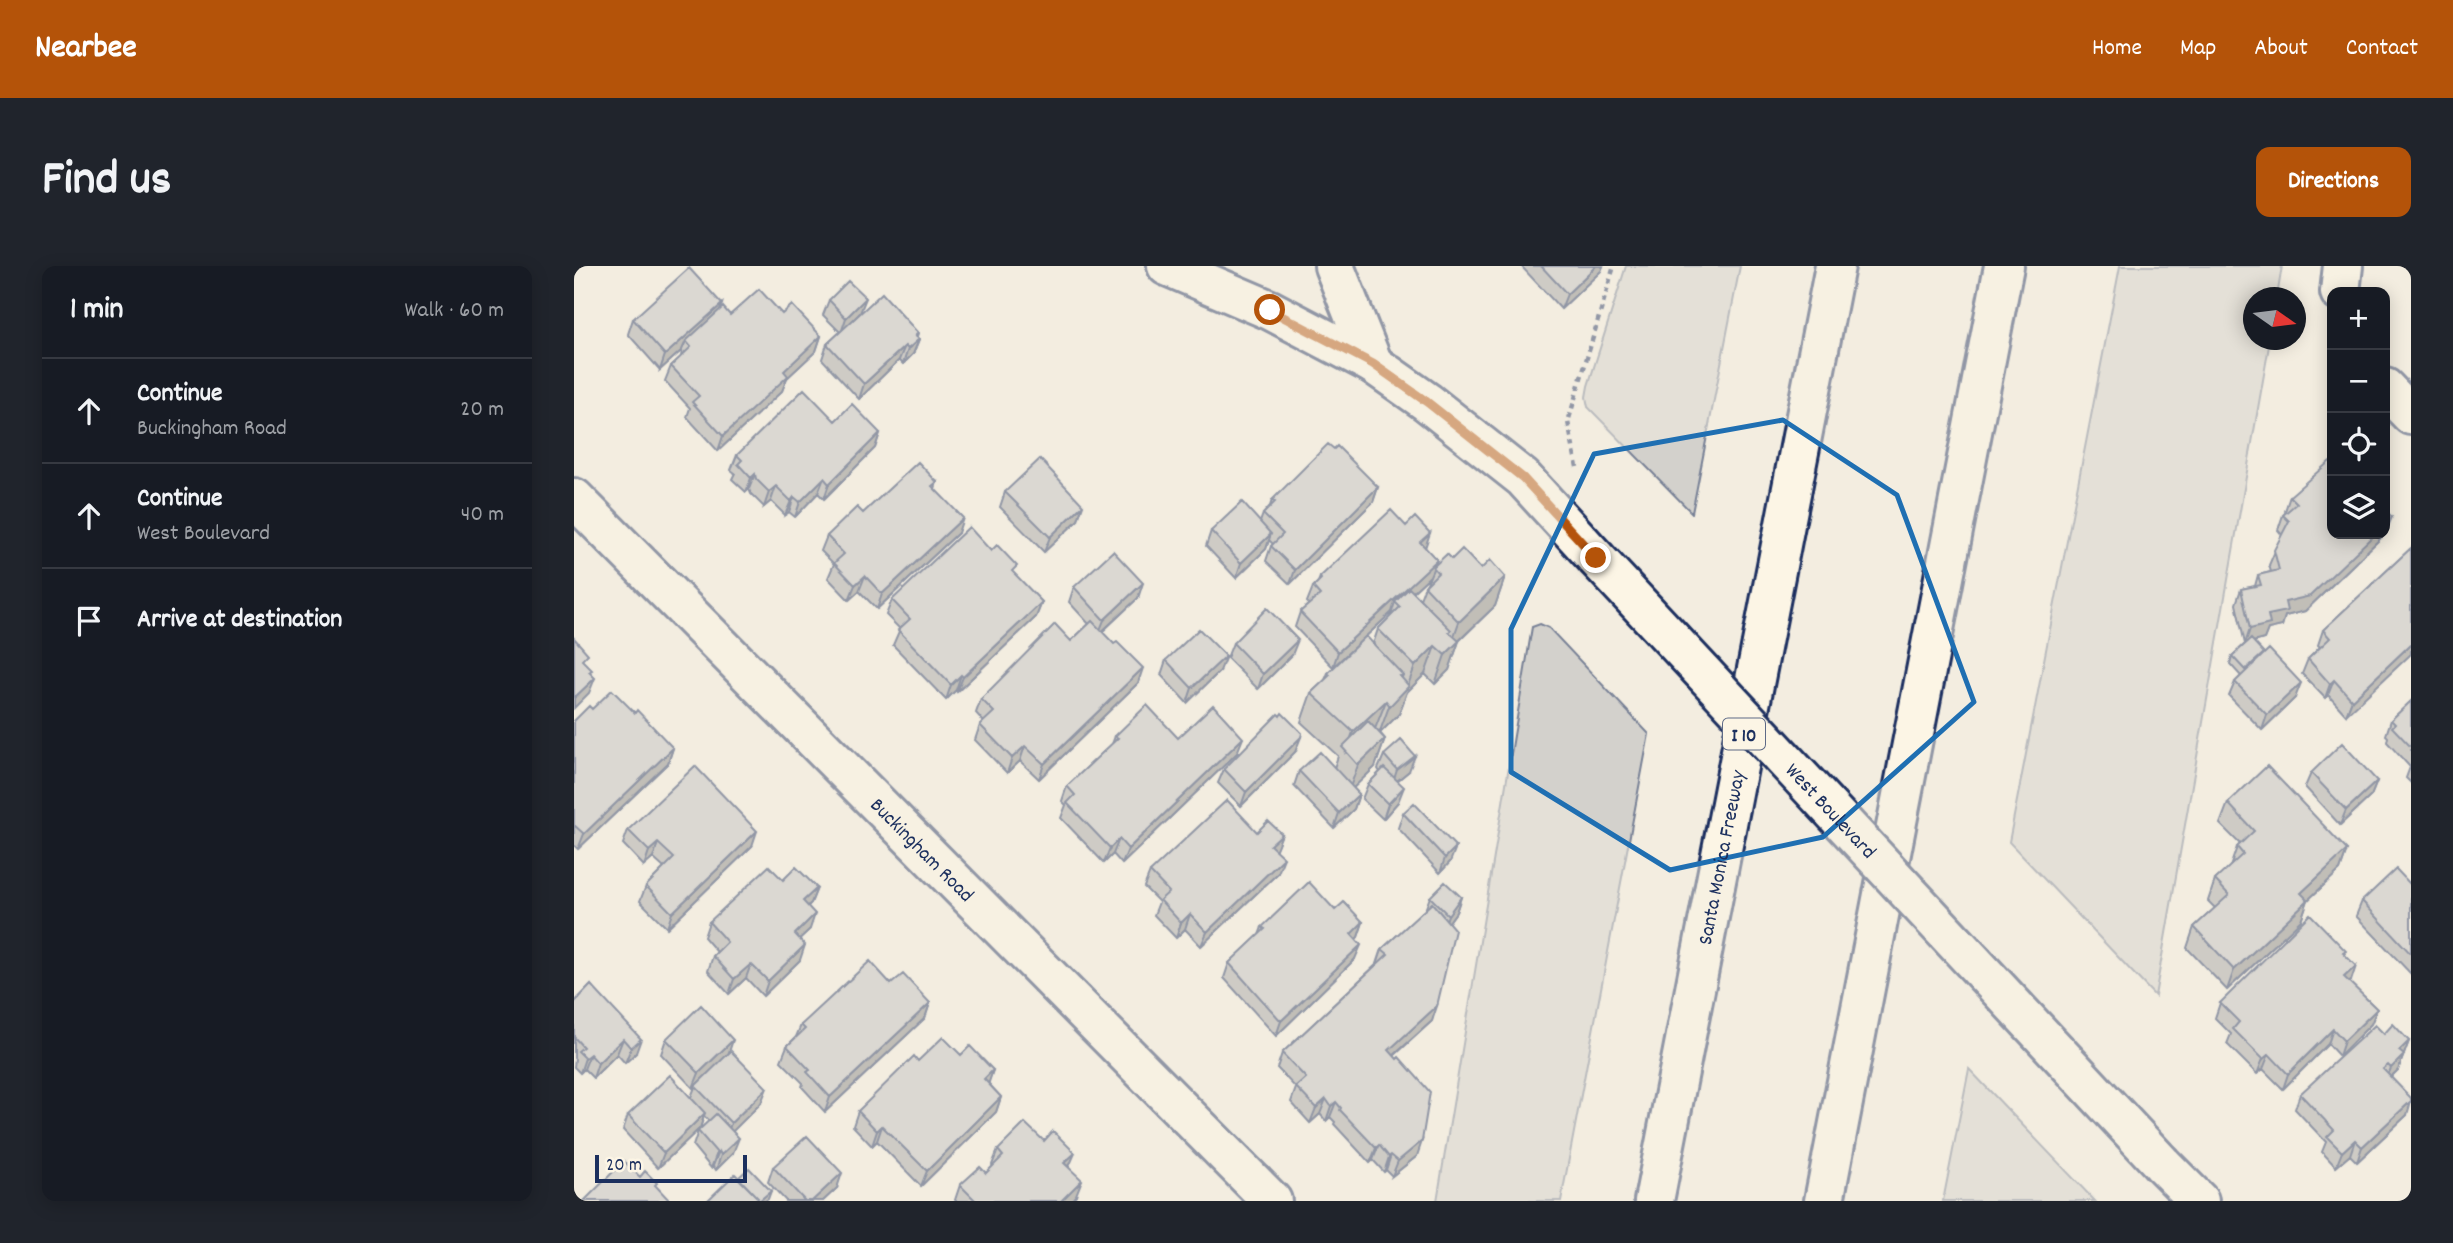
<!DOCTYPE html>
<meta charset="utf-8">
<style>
:root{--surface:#171b24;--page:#20242c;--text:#f1f3f6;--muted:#9ea1a6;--line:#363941;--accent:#b45309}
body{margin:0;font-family:Dekko,sans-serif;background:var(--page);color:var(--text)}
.controls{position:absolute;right:21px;top:21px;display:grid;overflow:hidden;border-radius:14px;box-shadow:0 4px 18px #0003}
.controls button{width:63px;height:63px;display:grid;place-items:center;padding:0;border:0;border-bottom:2px solid var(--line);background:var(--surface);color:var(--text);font:35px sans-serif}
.compass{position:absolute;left:1669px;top:21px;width:63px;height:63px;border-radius:50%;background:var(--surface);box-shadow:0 4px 18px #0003;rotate:104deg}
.scale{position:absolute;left:21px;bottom:18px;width:152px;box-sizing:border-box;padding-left:7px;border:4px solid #1b2f5e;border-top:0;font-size:19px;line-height:24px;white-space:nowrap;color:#1b2f5e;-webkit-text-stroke:5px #fcf5e5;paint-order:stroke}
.stop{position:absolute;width:21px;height:21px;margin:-16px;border:5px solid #b45309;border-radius:50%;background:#fff}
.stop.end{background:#b45309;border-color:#fff;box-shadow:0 2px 7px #0008}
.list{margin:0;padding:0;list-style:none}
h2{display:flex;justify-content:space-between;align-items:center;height:91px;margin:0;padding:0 28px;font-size:30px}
h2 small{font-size:23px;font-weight:400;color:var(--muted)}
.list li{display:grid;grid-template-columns:46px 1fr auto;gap:21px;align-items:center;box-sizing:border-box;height:105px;padding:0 28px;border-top:2px solid var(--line)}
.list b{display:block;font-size:26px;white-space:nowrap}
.list p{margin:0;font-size:23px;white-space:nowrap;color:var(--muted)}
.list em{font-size:23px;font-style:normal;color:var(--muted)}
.icon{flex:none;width:38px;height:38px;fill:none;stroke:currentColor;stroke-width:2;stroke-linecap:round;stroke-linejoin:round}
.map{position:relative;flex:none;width:1837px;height:935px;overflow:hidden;border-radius:14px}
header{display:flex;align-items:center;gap:42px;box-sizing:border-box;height:98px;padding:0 35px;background:var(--accent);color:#fff}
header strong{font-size:33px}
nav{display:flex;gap:38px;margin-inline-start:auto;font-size:24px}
.intro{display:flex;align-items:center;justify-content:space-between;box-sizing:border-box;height:168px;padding:0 42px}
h1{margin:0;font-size:49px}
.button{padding:18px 32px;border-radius:14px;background:var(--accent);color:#fff;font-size:24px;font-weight:700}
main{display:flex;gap:42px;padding:0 42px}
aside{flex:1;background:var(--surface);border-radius:14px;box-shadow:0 4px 18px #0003}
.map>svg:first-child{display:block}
.green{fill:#d3d1cc;stroke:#778095;stroke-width:2}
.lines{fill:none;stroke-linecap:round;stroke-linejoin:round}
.street-casing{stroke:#1b2f5e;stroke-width:44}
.secondary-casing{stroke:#1b2f5e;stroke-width:44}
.highway-casing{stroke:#1b2f5e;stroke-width:44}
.path{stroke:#1b2f5e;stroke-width:4.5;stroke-dasharray:5 5;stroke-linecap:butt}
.street{stroke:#fcf5e5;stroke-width:38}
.secondary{stroke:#fcf5e5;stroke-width:38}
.highway{stroke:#fcf5e5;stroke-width:38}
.secondary-bridge-casing{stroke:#1b2f5e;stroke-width:44;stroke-linecap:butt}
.secondary-bridge{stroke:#fcf5e5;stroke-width:38}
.wall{fill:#a3a3a5;stroke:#1b2f5e;stroke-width:2;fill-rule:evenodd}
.shaded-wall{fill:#858586;stroke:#1b2f5e;stroke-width:2}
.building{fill:#bebec0;stroke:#1b2f5e;stroke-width:2}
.route{stroke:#b45309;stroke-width:9}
.marked{fill:none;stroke:#1f6fb2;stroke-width:5;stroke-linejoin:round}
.labels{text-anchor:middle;stroke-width:7;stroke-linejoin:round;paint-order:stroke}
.shield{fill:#fcf5e5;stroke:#5e6a86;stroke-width:2}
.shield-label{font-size:19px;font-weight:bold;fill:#1b2f5e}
.street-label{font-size:21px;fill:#1b2f5e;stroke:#fcf5e5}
</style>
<header>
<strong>Nearbee</strong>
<nav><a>Home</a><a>Map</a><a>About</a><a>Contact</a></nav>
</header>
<div class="intro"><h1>Find us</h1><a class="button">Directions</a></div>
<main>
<aside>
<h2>1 min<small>Walk · 60 m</small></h2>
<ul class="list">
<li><svg class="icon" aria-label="ahead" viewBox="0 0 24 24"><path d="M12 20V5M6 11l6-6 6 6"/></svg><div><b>Continue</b><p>Buckingham Road</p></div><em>20 m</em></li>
<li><svg class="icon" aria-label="ahead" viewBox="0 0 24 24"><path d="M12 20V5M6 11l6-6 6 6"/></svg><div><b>Continue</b><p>West Boulevard</p></div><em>40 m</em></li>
<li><svg class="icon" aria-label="arrive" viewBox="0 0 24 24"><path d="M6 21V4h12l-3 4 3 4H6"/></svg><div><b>Arrive at destination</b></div></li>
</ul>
</aside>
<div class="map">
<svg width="1837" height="935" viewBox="0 0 1837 935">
<rect width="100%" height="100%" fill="#f3ede0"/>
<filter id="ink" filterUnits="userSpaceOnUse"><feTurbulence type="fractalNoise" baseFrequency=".0143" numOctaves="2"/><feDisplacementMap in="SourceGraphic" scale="14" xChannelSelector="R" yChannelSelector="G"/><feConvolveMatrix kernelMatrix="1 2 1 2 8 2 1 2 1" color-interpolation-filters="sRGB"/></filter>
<g filter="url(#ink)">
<!-- green -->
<path class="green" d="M1052,0H1166L1118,247L1014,141L1012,131L1014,120Z
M1546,0H1708L1703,31L1680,32V74H1696L1581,730L1435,576Z
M966,358L975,362L1075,468L987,935H863L958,361Z
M1395,803L1521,935H1369Z"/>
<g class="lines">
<defs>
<g id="street">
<path d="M760,0L799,98"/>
<path d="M1766,26L1769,0"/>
<path d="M1811,122L1837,149"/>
<path id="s1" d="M0,232L698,935"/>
</g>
<path id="secondary" d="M593,0L696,44L799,98L853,136L949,212L1022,292
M1588,898L1625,935"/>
<g id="highway">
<path id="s2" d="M1080,935L1261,0"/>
<path d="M1250,935L1430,0"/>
</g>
</defs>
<!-- street casing -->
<use href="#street" class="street-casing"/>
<!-- secondary casing -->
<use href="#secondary" class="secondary-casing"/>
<!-- highway casing -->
<use href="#highway" class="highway-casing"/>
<!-- path -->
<path class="path" d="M1003,201L994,156L1040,0"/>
<!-- street -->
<use href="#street" class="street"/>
<!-- secondary -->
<use href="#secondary" class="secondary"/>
<!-- highway -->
<use href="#highway" class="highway"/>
<defs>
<g id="secondary-bridge">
<path id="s3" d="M1022,292L1588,898"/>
</g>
</defs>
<!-- secondary-bridge casing -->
<use href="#secondary-bridge" class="secondary-bridge-casing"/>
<!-- secondary-bridge -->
<use href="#secondary-bridge" class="secondary-bridge"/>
</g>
<!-- wall -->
<path class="wall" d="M947,0H1029L1027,5L987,43Z
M255,34L286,47L345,73L339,88L329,98L325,94L285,133L248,93L253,78L266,66L249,49Z
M146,44L156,49L208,48L247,70L242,85L213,112L208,125L144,185L113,151L116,142L91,115L97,100L107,91L108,84L86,104L54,68L59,53Z
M261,155L306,167L301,182L250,233L244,227L221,251L215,246L211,249L197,235L190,241L177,228L175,223L172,226L158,213L161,207L157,204L163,189Z
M363,216L361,223L384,267L303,343L285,325L275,334L254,312L260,298L247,285L253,270L289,247Z
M804,221L799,236L716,318L692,295L697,280L699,278L695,274L692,283L662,312L632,280L637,265L686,256L689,248L696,240L698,234Z
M431,226L504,254L470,286L426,241Z
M1716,230L1758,268H1811L1731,345L1711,350L1708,360L1694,363L1690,373L1680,376L1721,432L1688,464L1655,430L1661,416L1667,410L1656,398L1658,390L1671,378L1662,338L1667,323L1681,320L1684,309L1697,306L1695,299L1708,269L1704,264L1709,249L1712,246L1711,245Z
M851,282L861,300L878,293L931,311L921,340L885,375L875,404L861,418L851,408L833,426L825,448L806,467L811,473L801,501L779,522L785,528L780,543L760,562L720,520L725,505L760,502L764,490L727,456L737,427L751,414L754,407L799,378L804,363L816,352L818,346L759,401L721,361L726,346L735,338L733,336L739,321L744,316L746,311ZM856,310L853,317L851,320L846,333L839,326Z
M1837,282L1772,449L1754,429L1751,432L1728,408L1734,393L1746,381L1744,379L1749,364Z
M417,285L468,336L462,351L383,426L382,424L372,434L319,379L326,363L312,349L318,334Z
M500,321L564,332L528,366L540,378L564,417L465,513L446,495L433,507L401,474L406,459L410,456L402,447L407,433L497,375L515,358L495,336Z
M659,377L718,389L684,423L653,392Z
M592,394L646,405L613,437L587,409Z
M1837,435V517L1832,512L1836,501L1813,476L1814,471L1812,469L1817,454Z
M18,443L61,447L99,482L94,497L4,583L0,579V455Z
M541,470L604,472L663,487L548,598L539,588L530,597L487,552L492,539L488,535L493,520L538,478Z
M721,486L667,540L644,517L650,503Z
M810,489L835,505L823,515L824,536L809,553L788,533L794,518L806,506L804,503Z
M1737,507L1803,515L1797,530L1766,559L1731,521Z
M1654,537L1773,584L1766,604L1734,634L1727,654L1653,724L1613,682L1620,661L1641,642L1634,635L1641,614L1656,601L1663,581L1666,578L1646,558Z
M829,547L876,596L866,607L824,562Z
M54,564L178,580L93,662L66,635L72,620L90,602L79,592L70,600L49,578Z
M683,566L708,568L701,584L704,607L627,680L611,663L602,672L580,649L585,636L570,621L576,606Z
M209,614L243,622L237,637L234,640L236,663L225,673L226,694L189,730L172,712L155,728L134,705L139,690L143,686L130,671L135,656Z
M1837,619V708L1782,650L1788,635Z
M856,631H887L882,646L875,656L858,755L820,790L843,890L818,910L812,904L810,906L799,894L796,897L760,858L761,856L756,851L752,855L746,848L736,857L717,836L722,822L703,802L708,787L803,698L808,683L851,644Z
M761,644L789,656L784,671L782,673L781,693L702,770L650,712L655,697L685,669L688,661Z
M1771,688L1777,715L1775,716L1803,743L1797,758L1765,790L1754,778L1709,823L1689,803L1683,808L1653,778L1657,768L1641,752L1646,737Z
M317,718L356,737L351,752L251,846L228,821L229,817L207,795L213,780L222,771L227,759Z
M17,719L62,787L51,797L43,788L19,812L10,803L6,807L0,801L1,793L0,792V737Z
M1810,768L1835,775L1824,804L1817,811L1833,849L1783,896L1776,889L1762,901L1748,886L1752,876L1721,843L1726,828Z
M92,773L155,787L187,837L158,865L159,887L142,904L139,900L137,902L119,880L124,865L135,855L130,850L126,862L84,902L49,864L54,849L117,831L121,821L119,822L87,788Z
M387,789L419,804L414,817L427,831L422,846L347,920L303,875L298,880L279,860L284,845L344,795Z
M424,884L495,902L502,929L497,935H382L381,934L386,919L412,907L419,900L418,899Z
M199,901L263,922L249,935H212L194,916Z"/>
<!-- shaded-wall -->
<path class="shaded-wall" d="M1022,0H1029L1027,5L987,43L993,28Z
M292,32L286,47L267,67L272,52Z
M148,38L143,53L112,75L108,84L86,104L91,89Z
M344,67L341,77L345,73L339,88L329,98L334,83L341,70Z
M247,70L242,85L213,112L208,125L144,185L149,170L210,105Z
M331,80L325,94L285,133L290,118Z
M306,167L301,182L250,233L255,218Z
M181,208L175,223L172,226L177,212Z
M250,212L244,227L221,251L226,236Z
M202,220L197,235L190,241L195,226Z
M804,221L799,236L716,318L721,304Z
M220,231L215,246L211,249L217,235Z
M509,239L504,254L470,286L476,271Z
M1818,251L1812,266L1811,268V258Z
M389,252L384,267L303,343L308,328Z
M856,267L851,282L846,276Z
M697,268L692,283L662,312L667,297Z
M1801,268H1811L1731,345L1711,350L1708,360L1694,363L1690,373L1671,378L1676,363Z
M863,294L856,310L825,339L821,336L818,346L759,401L764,386Z
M291,310L285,325L275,334L281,319Z
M931,311L921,340L875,384L885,356Z
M569,317L564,332L524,369L530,354Z
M468,336L462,351L383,426L389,411Z
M724,374L718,389L684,423L689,408Z
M885,375L875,404L861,418L871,389Z
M1837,378V388L1772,449L1778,434Z
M861,380L851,408L833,426L825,448L805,468L826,410L829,409L818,437L833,422L841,400Z
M652,390L646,405L613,437L618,422Z
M569,402L564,417L465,513L470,498Z
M387,409L382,424L372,434L377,419Z
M21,412L15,427L0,442V432Z
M1760,414L1754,429L1751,432L1756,418Z
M1727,417L1721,432L1688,464L1693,449Z
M812,435L801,463L772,486L779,466Z
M727,471L721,486L667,540L672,526Z
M669,472L663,487L548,598L554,583Z
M811,473L801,501L774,527L784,499Z
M451,480L446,495L433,507L438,492Z
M99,482L94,497L4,583L10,568Z
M841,490L835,505L818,519L823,504Z
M1803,515L1797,530L1766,559L1772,544Z
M830,521L824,536L809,553L814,538Z
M785,528L780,543L760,562L765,547Z
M183,565L178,580L93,662L98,647Z
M708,568L702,583L691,594L696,579Z
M545,573L539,588L530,597L536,582Z
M84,577L79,592L70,600L75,585Z
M882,581L876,596L866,607L871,592Z
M1773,584L1766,604L1720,647L1727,627Z
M710,592L704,607L627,680L633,666Z
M243,622L237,637L223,650L229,635Z
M887,631L882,646L869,664L874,649Z
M1734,634L1727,654L1653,724L1660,704Z
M241,648L236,663L215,683L221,668Z
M616,648L611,663L602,672L607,657Z
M789,656L784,671L772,683L777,668Z
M231,679L226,694L189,730L194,715Z
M787,679L781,693L702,770L707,755Z
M177,698L172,712L155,728L160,713Z
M1782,700L1777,715L1765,726L1770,711Z
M356,737L351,752L251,846L256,831Z
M863,740L858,755L809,799L815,784Z
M1803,743L1797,758L1765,790L1770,775Z
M1759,763L1754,778L1709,823L1714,808Z
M49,773L43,788L19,812L24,797Z
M67,773L62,787L51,797L57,782Z
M159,774L154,789L119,822L125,807Z
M1835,775L1824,804L1811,816L1817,802L1825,785Z
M16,788L10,803L6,807L11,792Z
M1695,788L1689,803L1683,808L1689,793Z
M419,804L414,819L410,813Z
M193,822L187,837L152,872L157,857Z
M427,831L422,846L347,920L353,905Z
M752,833L746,848L736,857L742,842Z
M1837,835L1833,849L1783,896L1788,881Z
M762,836L756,851L752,855L757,840Z
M131,847L126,862L84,902L90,887Z
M308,860L303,875L298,880L303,865Z
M165,872L159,887L142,904L147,889Z
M1781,874L1776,889L1762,901L1768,886Z
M848,875L843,890L818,910L824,895Z
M805,879L799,894L796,897L802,882Z
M145,885L139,900L137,902L143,887Z
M501,887L495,901L490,897Z
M817,889L812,904L810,906L815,891Z
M268,907L263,922L249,935H238Z
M508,914L502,929L497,935H487Z
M197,925L194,933L191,935H185Z"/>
<!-- building -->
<path class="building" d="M967,0H1022L993,28Z
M115,2L148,38L91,89L59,53Z
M274,15L292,32L272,52L255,34Z
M185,23L208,48L218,39L247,70L210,105L214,110L149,170L118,136L125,130L97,100L117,81L112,75L149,41L156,49Z
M308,27L344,67L341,70L345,73L334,83L331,80L290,118L253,78Z
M230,123L261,155L278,138L306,167L255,218L250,212L226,236L220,231L217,235L202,220L195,226L182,213L181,208L177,212L164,198L168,194L163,189Z
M754,178L760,183L763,180L804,221L721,304L697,280L709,268L689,248L701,236L698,234Z
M466,193L509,239L476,271L431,226Z
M1756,195L1758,197V268H1801L1736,330L1711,336L1713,345L1694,349L1696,358L1676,363L1667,323L1687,319L1684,309L1705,304L1700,284L1715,255L1709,249L1723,237L1716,230Z
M344,196L363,216L358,220L389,252L308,328L291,310L281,319L260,297L270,288L253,270L283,241L289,247Z
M668,236L697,268L667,297L637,265Z
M817,244L832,260L841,251L856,267L846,276L863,294L764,386L726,346L746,329L739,321L747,313L746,311Z
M1811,244L1818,251L1811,258Z
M395,261L417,285L423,279L443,300L438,305L468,336L389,411L387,409L377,419L324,364L336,353L318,334Z
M1837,282V378L1778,434L1760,414L1756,418L1734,393L1756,372L1749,364Z
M888,283L907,303L916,294L931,311L885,356L851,320L864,307L859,301L873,288L878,293Z
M539,285L569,317L530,354L500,321Z
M835,322L877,364L875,366L885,375L871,389L861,380L841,400L804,363L826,341L821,336Z
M693,342L724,374L689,408L659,377Z
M518,355L540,378L543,376L569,402L470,498L451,480L438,492L406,459L420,446L407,433L481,358L497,375Z
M625,363L652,390L618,422L592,394Z
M792,370L829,409L826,410L835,420L816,440L812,435L779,466L737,427L756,409L754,407Z
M0,372L14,388L8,394L18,404L15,406L21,412L0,432Z
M1677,373L1690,387L1671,404L1658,390Z
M1695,383L1727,417L1693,449L1661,416Z
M38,424L61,447L63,444L99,482L10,568L0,559V455L15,440L18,443Z
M1837,435V481L1818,461L1821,458L1817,454Z
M573,439L604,472L639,439L669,472L554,583L545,573L536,582L493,537L501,529L493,520L544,472L541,470Z
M708,447L728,467L727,471L672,526L650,503L704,448L706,450Z
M794,455L811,473L784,499L768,481Z
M827,474L841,490L823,504L810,489Z
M1768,477L1803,515L1772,544L1737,507Z
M746,486L785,528L765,547L725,505Z
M121,500L183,565L98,647L72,620L100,592L84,577L75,585L54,564Z
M1693,500L1773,584L1727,627L1734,634L1660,704L1620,661L1655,629L1641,614L1669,588L1663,581L1680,565L1654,537Z
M810,502L830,521L814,538L794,518Z
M653,534L683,566L694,555L708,568L696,579L710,592L633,666L616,648L607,657L586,634L595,626L576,606Z
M840,537L882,581L871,592L829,547Z
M195,600L209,614L222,601L243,622L229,635L241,648L221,668L231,679L194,715L177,698L160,713L139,690L153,676L135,656Z
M1822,603L1837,619V688L1788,635Z
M735,616L761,644L770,636L789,656L777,668L787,679L707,755L655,697L691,663L688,661Z
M871,616L887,631L874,649L856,631Z
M858,637L881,664L863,740L815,784L823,793L825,791L856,826L848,875L824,895L817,889L815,891L805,879L802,882L766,844L767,842L762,836L757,840L752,833L742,842L722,821L732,812L708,787L814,688L808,683Z
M1736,648L1772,685L1769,687L1782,700L1770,711L1803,743L1770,775L1759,763L1714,808L1695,788L1689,793L1659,763L1665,756L1646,737Z
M296,695L317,718L329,708L356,737L256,831L233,806L236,804L213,780L231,763L227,759Z
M17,719L67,773L57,782L49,773L24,797L16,788L11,792L4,785L9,781L0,771V737Z
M127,739L159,774L125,807L92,773Z
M1819,758L1835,775L1825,785L1830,789L1817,802L1814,799L1809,803L1837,832V835L1788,881L1781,874L1768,886L1753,871L1760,864L1726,828L1801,759L1810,768Z
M369,771L387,789L396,780L419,804L410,813L427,831L353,905L308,860L303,865L284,845L340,790L344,795Z
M157,785L193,822L157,857L121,820Z
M96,809L131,847L90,887L54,849Z
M142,848L165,872L147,889L145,885L143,887L124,865Z
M451,857L470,875L479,865L501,887L490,897L508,914L487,935H402L386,919L406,901L412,907L429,890L424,884Z
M233,870L268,907L238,935H231L199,901Z
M50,895L66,911L71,905L83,917L81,919L96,935H10Z
M175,902L197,925L185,935H183L184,932L164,912Z
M161,908L184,932L182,935H133Z"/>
</g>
<g class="lines" filter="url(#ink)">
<!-- route -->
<path class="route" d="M696,44L799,98L853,136L949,212L1022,292"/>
</g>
<!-- marked area -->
<path d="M0 0H1837V935H0ZM1209,154L1323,229L1400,436L1249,571L1096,604L937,506V363L1020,188Z" fill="#f3ede0" fill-opacity=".55" fill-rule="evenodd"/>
<path class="marked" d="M1209,154L1323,229L1400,436L1249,571L1096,604L937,506V363L1020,188Z"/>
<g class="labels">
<!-- shield labels -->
<rect class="shield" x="1149" y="452.5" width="42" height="31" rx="5"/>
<g class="shield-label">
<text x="1170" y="475">I 10</text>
</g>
<!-- street labels -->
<g class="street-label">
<text dy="7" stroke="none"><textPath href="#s3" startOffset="345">West Boulevard</textPath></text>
<text dy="7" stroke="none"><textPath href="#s1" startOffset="495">Buckingham Road</textPath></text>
<text dy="7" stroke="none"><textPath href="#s2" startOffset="350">Santa Monica Freeway</textPath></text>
</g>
</g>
</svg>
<div class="controls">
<button>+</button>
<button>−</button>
<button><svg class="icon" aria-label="locate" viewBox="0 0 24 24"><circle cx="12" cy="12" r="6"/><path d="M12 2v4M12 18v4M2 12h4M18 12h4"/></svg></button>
<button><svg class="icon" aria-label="layers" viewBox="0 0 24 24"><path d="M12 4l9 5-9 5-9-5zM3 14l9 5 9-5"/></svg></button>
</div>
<svg class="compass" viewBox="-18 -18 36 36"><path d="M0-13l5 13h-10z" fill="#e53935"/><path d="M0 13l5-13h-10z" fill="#9ea1a6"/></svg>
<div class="scale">20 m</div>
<div class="stop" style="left:696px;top:44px"></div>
<div class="stop end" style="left:1022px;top:292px"></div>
</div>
</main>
